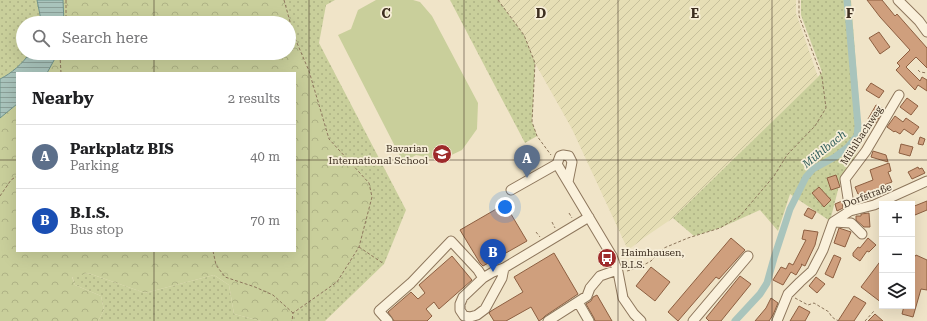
<!DOCTYPE html>
<meta charset="utf-8">
<style>
:root{--surface:#fff;--page:#f2f2f2;--text:#202124;--muted:#757577;--line:#e0e0e0;--accent:#1a73e8}
body{margin:0;font-family:"Roboto Serif",serif;background:var(--page);color:var(--text)}
.controls{position:absolute;right:12px;bottom:12px;display:grid;overflow:hidden;border-radius:0px;box-shadow:0 4px 16px #0002}
.controls button{width:36px;height:36px;display:grid;place-items:center;padding:0;border:0;border-bottom:1px solid var(--line);background:var(--surface);color:var(--text);font:20px sans-serif}
.you{position:absolute;left:505px;top:207px;width:14px;height:14px;margin:-10px;border:3px solid #fff;border-radius:50%;background:#1a73e8;box-shadow:0 0 0 6px #1a73e833}
.badge{display:grid;place-items:center;width:26px;height:26px;border-radius:50%;background:var(--accent);color:#fff;font-size:13px;font-weight:700}
.pin{position:absolute;translate:-50% -33px;filter:drop-shadow(0 1px 2px #0008)}
.pin::after{content:'';position:absolute;top:21px;width:14px;height:12px;background:inherit;clip-path:polygon(0 0,100% 0,50% 100%)}
.list{margin:0;padding:0;list-style:none}
h2{display:flex;justify-content:space-between;align-items:center;height:52px;margin:0;padding:0 16px;font-size:17px}
h2 small{font-size:13px;font-weight:400;color:var(--muted)}
.list li{display:grid;grid-template-columns:26px 1fr auto;gap:12px;align-items:center;box-sizing:border-box;height:64px;padding:0 16px;border-top:1px solid var(--line)}
.list b{display:block;font-size:15px;white-space:nowrap}
.list p{margin:0;font-size:13px;white-space:nowrap;color:var(--muted)}
.list em{font-size:13px;font-style:normal;color:var(--muted)}
.icon{flex:none;width:22px;height:22px;fill:none;stroke:currentColor;stroke-width:2;stroke-linecap:round;stroke-linejoin:round}
.map{position:relative;flex:none;width:927px;height:321px;overflow:hidden}
.search{position:absolute;background:var(--surface);box-shadow:0 4px 16px #0002;left:16px;top:16px;width:280px;height:44px;display:flex;align-items:center;gap:10px;box-sizing:border-box;padding:0 14px;border-radius:22px;color:var(--muted);font-size:15px}
.panel{position:absolute;background:var(--surface);box-shadow:0 4px 16px #0002;left:16px;top:72px;width:280px;height:180px;border-radius:0px}
.map>svg:first-child{display:block}
.farmland{fill:url(#farmland-furrows)}
.green{fill:url(#green-dots)}
.forest{fill:url(#forest-crowns)}
.pitch{fill:#c9cf9b}
.water{fill:url(#water-rules);stroke:#6f938a}
.lines{fill:none;stroke-linecap:round;stroke-linejoin:round}
.canal{stroke:#a9c4bc;stroke-width:7}
.building{fill:#cf9f7d;stroke:#8d5f41}
.minor-casing{stroke:#8d765c;stroke-width:11}
.path{stroke:#8d765c;stroke-width:1;stroke-dasharray:3 2;stroke-linecap:butt}
.minor{stroke:#faf1dc;stroke-width:9}
.grid{fill:none;stroke:#3d2e20;stroke-width:1;stroke-opacity:0.55}
.labels{text-anchor:middle;stroke-width:3.5;stroke-linejoin:round;paint-order:stroke}
.street-label{font-size:10px;fill:#3d2e20;stroke:#f7eed8}
.poi-label{font-size:10px;fill:#3d2e20;stroke:#f7eed8;text-anchor:end}
.water-label{font-size:11px;font-style:italic;fill:#2f5d5a;stroke:#f7eed8}
.grid-label{font-size:13px;text-anchor:middle;font-weight:bold;fill:#3d2e20;stroke:#f7eed8;stroke-width:3.5;stroke-linejoin:round;paint-order:stroke}
</style>
<div class="map">
<svg width="927" height="321" viewBox="0 0 927 321">
<defs>
<pattern id="farmland-furrows" width="10" height="10" patternUnits="userSpaceOnUse"><rect width="10" height="10" fill="#e6deb5"/><path d="M-1 1l2-2M0 10L10 0M9 11l2-2" fill="none" stroke="#c6bf9b"/></pattern>
<pattern id="green-dots" width="8" height="8" patternUnits="userSpaceOnUse"><rect width="8" height="8" fill="#c9cf9b"/><path d="M2 2h.1M6 6h.1" fill="none" stroke="#aeb285" stroke-width="1.8" stroke-linecap="round"/></pattern>
<pattern id="forest-crowns" width="20" height="18" patternUnits="userSpaceOnUse"><rect width="20" height="18" fill="#c9cf9b"/><path d="M2 6a3 3 0 1 1 6 0M12 15a3 3 0 1 1 6 0" fill="none" stroke="#aeb285"/></pattern>
<pattern id="water-rules" width="6" height="5" patternUnits="userSpaceOnUse"><rect width="6" height="5" fill="#a9c4bc"/><path d="M0 2.5h6" fill="none" stroke="#8ba098"/></pattern>
</defs>
<rect width="100%" height="100%" fill="#f0e4c8"/>
<!-- farmland -->
<path class="farmland" d="M498,0H796V13L818,77L673,218L645,237L628,250L572,129L535,63L524,35Z"/>
<!-- green -->
<path class="green" d="M0,0H37L41,20L40,23H23V53H30C22,64 12,73 0,79Z
M284,0H335L326,5L319,43L406,210L384,264L325,321H292V320L293,313L337,282L359,247L369,183L329,139L309,71L294,36Z
M450,0H498L524,35L535,63L532,122L537,136L525,143Z
M801,0H851L862,143L839,186L830,221L790,194L778,231L760,210L720,228L694,236L673,218L818,77L822,72L801,15Z
M88,273L145,293L214,275L229,285L234,314L261,321H98L104,310L101,296L75,285L72,276Z"/>
<!-- forest -->
<path class="forest" d="M63,0H284L294,36L309,71L329,139L369,183L372,197L359,247L337,282L293,313L292,321H261L234,314L229,285L214,275L145,293L88,273L72,277L75,285L101,296L104,310L98,321H0V118L17,104V251H295V73H47L58,53H289V23H64Z"/>
<!-- pitch -->
<path class="pitch" d="M376,0H413L420,2L432,16L478,103L477,129L462,150L441,160L416,155L403,162L338,35L351,29L358,10Z"/>
<!-- water -->
<path class="water" d="M37,0H63L64,23H40L41,20Z
M30,53H58L47,73H17V104L0,118V79C12,73 22,64 30,53Z"/>
<g class="lines">
<!-- canal -->
<path class="canal" d="M735,321L760,294L767,283L774,258L790,209L806,177L813,169L835,157L848,147L857,136L858,126L847,0"/>
</g>
<!-- building -->
<path class="building" d="M867,0H882L895,16L897,14L927,48V68L916,57L906,67L920,81L922,77L927,80V91L918,85L915,90L896,70L900,66L897,63L910,50L880,17Z
M879,32L890,47L880,54L869,38Z
M871,83L884,91L879,98L866,90Z
M907,98L918,106L911,115L900,107Z
M876,105L884,109L876,123L868,119Z
M895,116L903,122L906,118L919,127L913,135L904,129L900,134L895,131L894,132L887,127Z
M920,137L925,139L923,145L918,144Z
M901,144L913,147L910,156L899,153Z
M873,151L886,155L888,162L871,157Z
M889,163L891,171L888,172L892,182L884,185L886,193L867,200L865,192L858,194L855,187L873,180L870,170Z
M918,167L919,169L922,168L925,173L912,179L908,172Z
M836,175L840,187L831,190L827,178Z
M819,187L831,200L824,207L812,193Z
M842,201L843,208L837,211L835,204Z
M927,201V210L915,215L914,213L912,214V207Z
M505,204L527,241L483,266L480,263L460,230Z
M808,208L816,212L812,219L804,215Z
M869,213L870,227H864L856,220V216H861V214Z
M839,228L851,232L845,247L834,243Z
M804,230L818,232L815,245L805,266L801,264L802,265L796,275L791,272L783,285L773,280L781,267L786,269L789,263L793,265L806,240L802,239Z
M731,238L745,250L719,279L716,277L678,321L668,312Z
M868,238L876,245L869,252L867,251L860,261L853,256V253L858,247L860,248Z
M554,253L578,294L545,316L542,319L539,321L531,307L506,321H494L489,313L491,311L523,292L514,277Z
M834,255L841,258L833,278L825,274Z
M916,255L927,260V290L921,289L913,317L902,314L904,306H912V260Z
M452,256L472,280L439,309L434,302L426,309L432,316L427,321H394L388,312L411,292L418,299L425,293L419,285Z
M882,259V279L880,282L882,284V303L861,287Z
M651,267L670,282L655,301L636,286Z
M740,276L751,284L721,321H709L706,318Z
M816,277L825,284L817,293L809,286Z
M597,295L612,321H595L594,318L586,304L591,301L593,297Z
M854,296L866,303L854,321H838Z
M771,298L778,303L773,315L769,321H755L766,308Z
M799,306L810,312L805,321H790Z
M875,314L883,321H868Z"/>
<g class="lines">
<defs>
<path id="minor" d="M898,0L919,21L927,32
M557,164L612,256L618,272L623,298L634,314L641,321
M511,190L557,164L560,156L563,155L569,156L572,162L568,182
M850,211L845,179L866,151L899,95
M833,222L851,223L862,234
M504,268L502,278L485,309L477,315L470,317L464,316L460,310V304L463,297L483,278L493,272L504,268L589,217
M578,302L589,321
M388,321L379,311L411,283L451,241L478,270L483,278
M548,321L587,296L590,288L600,276L617,270
M693,321L748,256
M777,321L788,294L800,282L812,271L823,250L833,222L850,211L874,205L927,181"/>
</defs>
<!-- minor casing -->
<use href="#minor" class="minor-casing"/>
<!-- path -->
<path class="path" d="M284,0L294,36L309,71L329,139L369,183L372,197L359,247L337,282L293,313L292,321
M498,0L524,35L535,63L532,122L537,136L551,155
M66,23V0
M918,70L920,72L927,73
M61,73L60,56L61,53
M0,196L11,180L17,176
M569,213L572,218
M552,222L555,228
M536,232L540,237
M359,247L384,264
M213,251L216,265L225,277L255,287L273,295L293,313
M627,271L638,268L651,261L664,248L688,238L720,228L740,216L774,176L787,155L815,126L826,108L822,77L799,16V0
M795,298L808,305L814,303L829,312C831,317 834,319 839,321
M865,321L874,311"/>
<!-- minor -->
<use href="#minor" class="minor"/>
</g>
<!-- grid -->
<path class="grid" d="M154,0V23M309,0V321M464,0V321M618,0V321M772,0V321M154,53V73M0,160H17M295,160H927M154,251V321"/>
<!-- icons -->
<defs>
<symbol id="school-disc" viewBox="-11 -11 22 22"><circle r="9.5" fill="#9e2a2b" stroke="#f7eed8"/><path d="M0-5L7-2L0 1L-7-2ZM-4 1L0 2.5L4 1V4Q0 6-4 4Z" fill="#fff"/></symbol>
<symbol id="bus-disc" viewBox="-11 -11 22 22"><circle r="9.5" fill="#9e2a2b" stroke="#f7eed8"/><path d="M-5-6H5V4H4V6H2V4H-2V6H-4V4H-5ZM-3.5-4V0h7V-4ZM-3.5 1.2v1.5H-2V1.2ZM2 1.2v1.5H3.5V1.2Z" fill="#fff"/></symbol>
</defs>
<g fill-rule="evenodd">
<use href="#school-disc" x="431" y="143" width="22" height="22"/>
<use href="#bus-disc" x="596" y="247" width="22" height="22"/>
</g>
<g class="labels">
<!-- street labels -->
<g class="street-label">
<text transform="translate(861 135) rotate(-57)" y="4">Mühlbachweg</text>
<text transform="translate(867 195) rotate(-21)" y="4">Dorfstraße</text>
</g>
<!-- poi labels -->
<g class="poi-label">
<text x="428" y="152">Bavarian<tspan x="428" dy="12">International School</tspan></text>
<text x="621" y="256" text-anchor="start">Haimhausen,<tspan x="621" dy="12">B.I.S.</tspan></text>
</g>
<!-- water labels -->
<g class="water-label">
<text transform="translate(824 149) rotate(-39)" y="4">Mühlbach</text>
</g>
</g>
<g class="grid-label">
<text x="386" y="18">C</text>
<text x="541" y="18">D</text>
<text x="695" y="18">E</text>
<text x="850" y="18">F</text>
</g>
</svg>
<div class="controls">
<button>+</button>
<button>−</button>
<button><svg class="icon" aria-label="layers" viewBox="0 0 24 24"><path d="M12 4l9 5-9 5-9-5zM3 14l9 5 9-5"/></svg></button>
</div>
<div class="you"></div>
<div class="pin badge" style="left:527px;top:178px;background:#5c6f8a">A</div>
<div class="pin badge" style="left:493px;top:272px;background:#1a4fb4">B</div>
<div class="search"><svg class="icon" aria-label="search" viewBox="0 0 24 24"><circle cx="10" cy="10" r="6"/><path d="M15 15l6 6"/></svg>Search here</div>
<section class="panel">
<h2>Nearby<small>2 results</small></h2>
<ul class="list">
<li><span class="badge" style="background:#5c6f8a">A</span><div><b>Parkplatz BIS</b><p>Parking</p></div><em>40 m</em></li>
<li><span class="badge" style="background:#1a4fb4">B</span><div><b>B.I.S.</b><p>Bus stop</p></div><em>70 m</em></li>
</ul>
</section>
</div>
